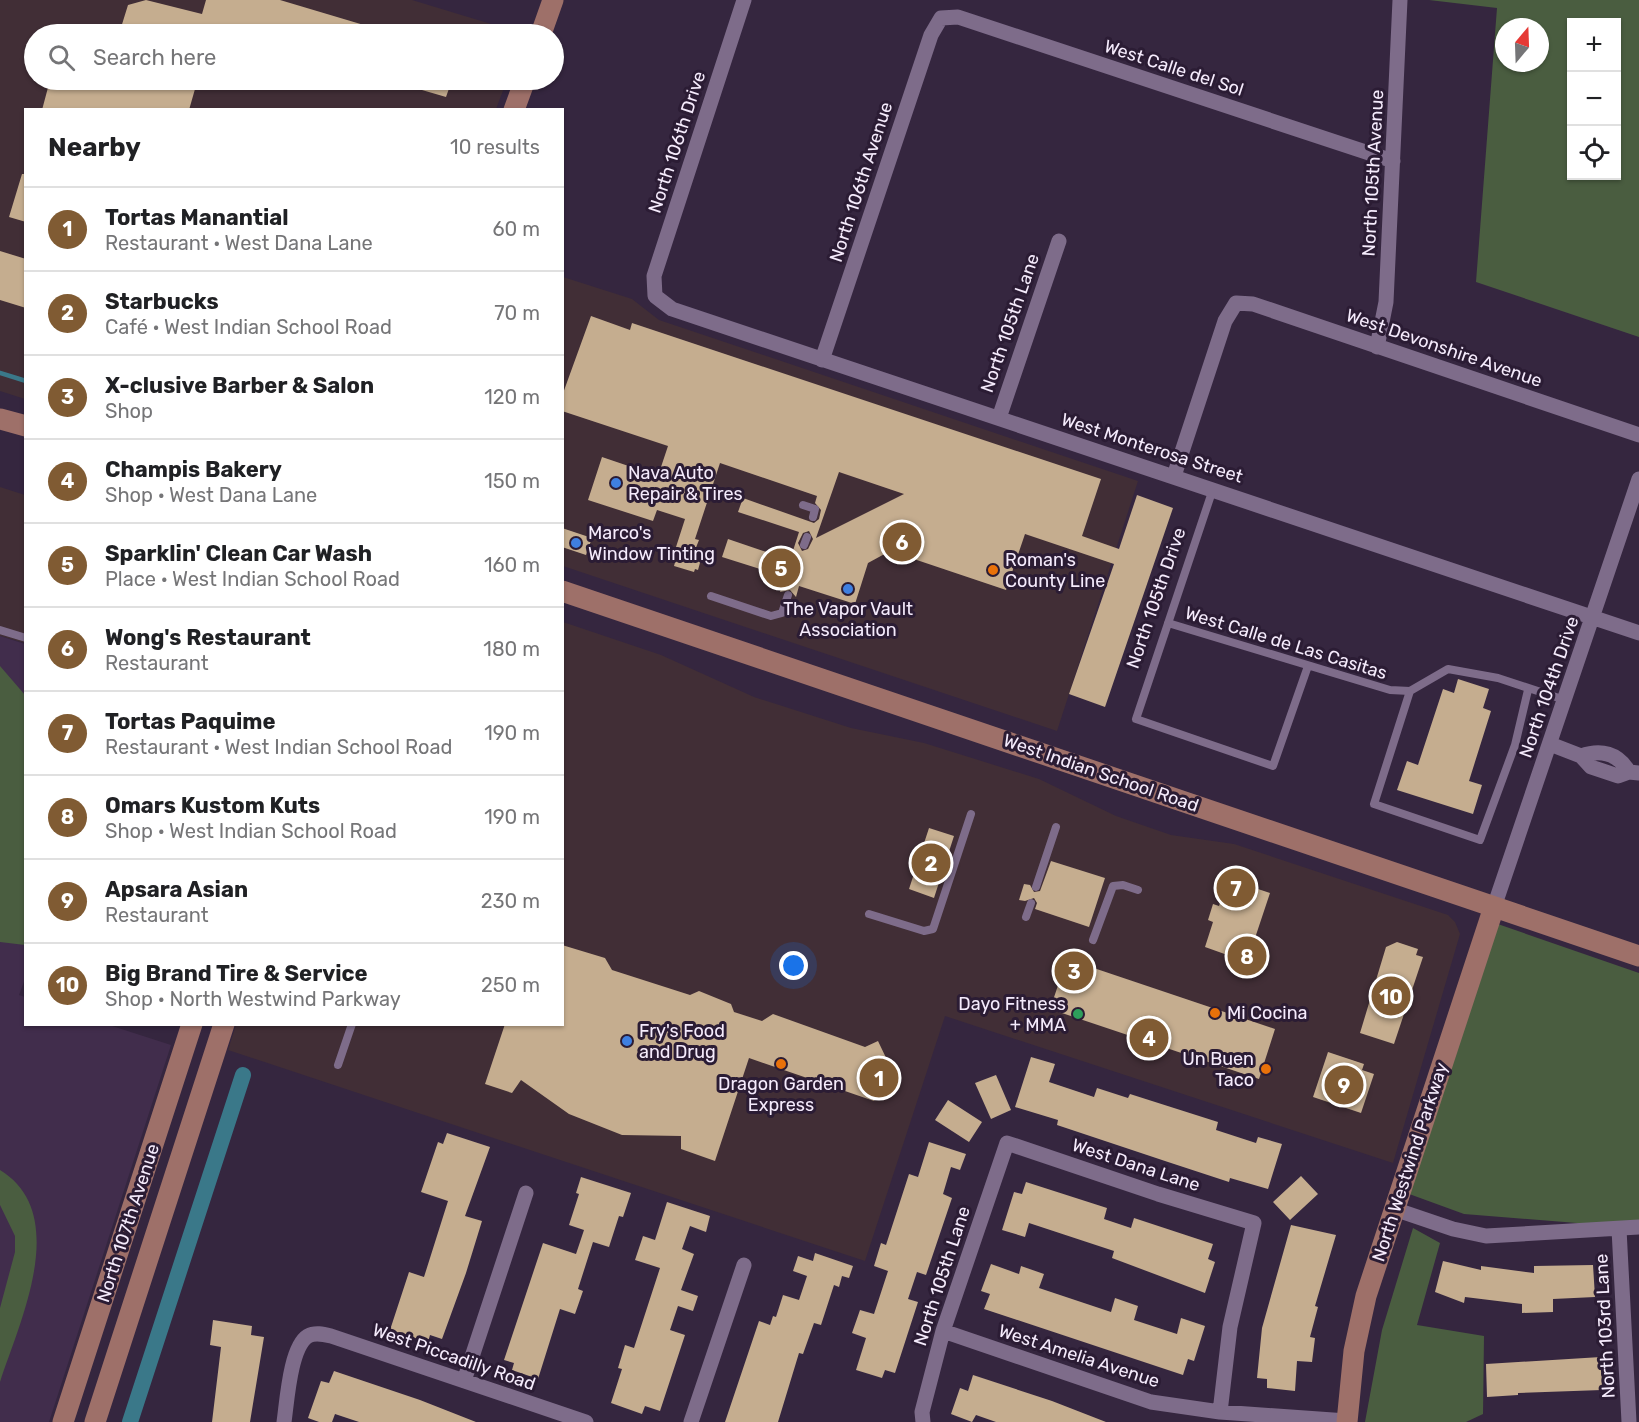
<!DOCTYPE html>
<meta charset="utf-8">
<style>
:root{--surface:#fff;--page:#f2f2f2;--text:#202124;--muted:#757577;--line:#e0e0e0;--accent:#805b33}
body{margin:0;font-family:Rubik,sans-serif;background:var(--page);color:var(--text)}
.controls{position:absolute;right:18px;top:18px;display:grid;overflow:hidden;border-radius:0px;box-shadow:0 2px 4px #0004}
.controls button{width:54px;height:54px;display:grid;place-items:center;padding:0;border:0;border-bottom:2px solid var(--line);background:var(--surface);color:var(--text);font:30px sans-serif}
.compass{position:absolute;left:1495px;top:18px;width:54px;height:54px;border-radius:50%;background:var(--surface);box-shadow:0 2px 4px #0004;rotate:19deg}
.you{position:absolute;left:794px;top:966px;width:21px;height:21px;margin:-15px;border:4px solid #fff;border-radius:50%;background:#1a73e8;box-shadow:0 0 0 9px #1a73e833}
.badge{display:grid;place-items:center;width:39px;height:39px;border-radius:50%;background:var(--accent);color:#fff;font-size:20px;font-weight:700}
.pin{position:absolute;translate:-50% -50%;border:3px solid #fff;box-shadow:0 2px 6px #0006}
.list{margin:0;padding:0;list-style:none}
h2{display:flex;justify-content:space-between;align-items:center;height:78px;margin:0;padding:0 24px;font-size:26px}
h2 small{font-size:20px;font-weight:400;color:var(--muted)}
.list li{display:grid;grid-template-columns:39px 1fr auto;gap:18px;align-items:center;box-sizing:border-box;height:84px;padding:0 24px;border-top:2px solid var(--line)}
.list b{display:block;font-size:22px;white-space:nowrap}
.list p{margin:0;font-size:20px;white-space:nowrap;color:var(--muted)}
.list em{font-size:20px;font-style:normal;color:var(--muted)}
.icon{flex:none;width:33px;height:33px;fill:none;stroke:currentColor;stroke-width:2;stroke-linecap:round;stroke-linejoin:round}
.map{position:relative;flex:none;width:1639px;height:1422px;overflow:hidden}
.search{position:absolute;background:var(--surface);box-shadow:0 2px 4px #0004;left:24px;top:24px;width:540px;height:66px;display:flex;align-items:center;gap:15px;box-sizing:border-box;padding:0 21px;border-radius:33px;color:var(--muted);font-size:22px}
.panel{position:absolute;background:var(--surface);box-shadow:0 2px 4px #0004;left:24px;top:108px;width:540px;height:918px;border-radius:0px}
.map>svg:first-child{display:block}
.commercial{fill:#412e36}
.built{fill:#412d4c}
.green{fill:#4a5d40;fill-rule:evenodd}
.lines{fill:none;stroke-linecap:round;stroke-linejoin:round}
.stream{stroke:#3a7889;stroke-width:4.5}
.canal{stroke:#3a7889;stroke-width:16}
.building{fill:#c5ad8f;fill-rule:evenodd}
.lane{stroke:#7e6c8a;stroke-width:8}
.street{stroke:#7e6c8a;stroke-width:15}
.secondary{stroke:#9e7069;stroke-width:21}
.shop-dot{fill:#3f7fe0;stroke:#2b1c34;stroke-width:2}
.food-dot{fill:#e8710a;stroke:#2b1c34;stroke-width:2}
.leisure-dot{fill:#2e9e5b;stroke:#2b1c34;stroke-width:2}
.labels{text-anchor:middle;stroke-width:6;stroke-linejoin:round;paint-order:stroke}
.street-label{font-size:18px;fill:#f5ebfc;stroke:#2b1c34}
.poi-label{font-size:18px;fill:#f5ebfc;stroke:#2b1c34;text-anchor:start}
</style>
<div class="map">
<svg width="1639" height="1422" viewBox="0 0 1639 1422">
<rect width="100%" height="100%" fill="#35263f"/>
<!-- commercial -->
<path class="commercial" d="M0,0H412L524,34H34V80H507L496,109L26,110L25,399L0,391Z
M563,277L632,299L659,320L1138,481L1057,731L563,566Z
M0,487L25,495V643L0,636Z
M563,622L661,655L754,697L851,728L924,743L1039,779L1116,816L1171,835L1234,844L1448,915L1455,922L1460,934L1393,1163L945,1016L865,1261L228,1050L236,1025L562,1024Z"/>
<!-- built -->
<path class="built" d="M0,636L25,644L26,976L19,995L25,997L26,1024L109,1025L171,1045L49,1422H0Z"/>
<!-- green -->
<path class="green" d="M1429,0H1639V337L1476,282L1497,8ZM1572,22H1616V176H1572ZM1504,27H1540V63H1504Z
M0,666L25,695V945L0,942Z
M1489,921L1639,973V1228L1464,1214L1401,1191Z
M0,1170C72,1214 19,1323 0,1382V1308L15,1252V1236L0,1205Z
M1413,1228L1440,1243L1417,1325L1484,1336L1483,1414L1466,1422H1365L1382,1330Z"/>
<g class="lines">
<!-- stream -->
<path class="stream" d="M0,373L26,381"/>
<!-- canal -->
<path class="canal" d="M130,1422L243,1075"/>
</g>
<!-- building -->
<path class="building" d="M146,0L202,14L206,0H280L384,31V34H119L128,5Z
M50,80L81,88L84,80H188L197,82L189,110H42Z
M399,80H452L446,97L398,83Z
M22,174H26V222L9,217Z
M0,251L26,259V308L0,300Z
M591,316L630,330L632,323L1101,479L1082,536L1119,549L1137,495L1173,508L1105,707L1069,694L1114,564L1025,534L1006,590L890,551L868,563L855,604L799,586L796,597L790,590L780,592L785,577L722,557L728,539L790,560L799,532L738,512L743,498L814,523L819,519L821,510L815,503L817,496L720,463L695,539L699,540L695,550L703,552L698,570L695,569L694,572L674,566L679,548L676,547L685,519L657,510L653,521L588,500L602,457L658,476L668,446L562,411V396ZM839,472L904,494L816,538ZM809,531L813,539L808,549L802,551L798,543L803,533Z
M562,528L592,538L586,555L562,547Z
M1458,679L1489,689L1483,708L1491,711L1469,781L1482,785L1473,814L1397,790L1407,761L1418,765L1443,689L1454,693Z
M929,828L954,836L934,898L909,889Z
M1051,861L1105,878L1089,927L1035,909L1037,903L1034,898L1025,901L1019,900L1024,884L1030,885L1034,892L1040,891Z
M1228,879L1270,893L1247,962L1205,947L1213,922L1208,920L1213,904L1219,906Z
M1397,942L1418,949L1416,955L1423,957L1394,1044L1360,1033L1386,947Z
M562,945L605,958L612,970L690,995L699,991L731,1004L734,1012L762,1021L773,1014L865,1047L878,1041L888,1062L874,1101L749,1058L715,1161L681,1149V1136L622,1135L569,1114L521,1080L512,1093L485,1084L505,1024H562Z
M1067,959L1275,1029L1259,1079L1050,1009Z
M1328,1052L1364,1064L1362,1070L1374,1074L1361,1113L1313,1097Z
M1031,1057L1055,1064L1049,1082L1094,1097L1097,1088L1128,1098L1130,1094L1218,1122L1216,1130L1256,1143L1258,1137L1282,1144L1268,1189L1230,1178L1229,1182L1168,1162L1057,1125L1058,1120L1015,1107Z
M996,1075L1011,1110L991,1119L975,1083Z
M948,1100L982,1122L969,1142L935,1120Z
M447,1133L490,1147L465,1216L482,1221L466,1273L442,1339L430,1335L428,1342L390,1330L409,1272L424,1277L448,1201L421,1192L438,1142L443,1144Z
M929,1142L966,1154L960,1170L951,1167L943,1194L952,1198L926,1275L917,1272L908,1299L918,1302L895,1373L885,1370L882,1378L856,1370L866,1338L852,1333L860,1310L874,1314L888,1271L874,1266L881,1243L886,1245L909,1174L918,1177Z
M1301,1176L1318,1194L1290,1220L1273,1202Z
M581,1177L631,1193L623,1217L619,1216L609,1247L593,1242L578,1289L583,1291L575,1314L560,1309L538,1379L512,1370L514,1363L504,1360L543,1243L576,1254L584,1230L569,1225L579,1194L576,1193Z
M1026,1182L1107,1208L1104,1219L1131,1228L1134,1218L1213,1244L1208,1259L1215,1262L1205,1293L1112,1258L1114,1251L1029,1223L1025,1237L1002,1230L1014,1192L1022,1194Z
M667,1202L710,1216L706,1232L690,1226L682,1249L694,1254L681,1290L698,1296L693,1311L678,1306L670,1330L685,1335L660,1411L645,1406L642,1414L611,1403L622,1369L618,1368L625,1345L634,1348L660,1268L635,1260L643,1236L655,1240Z
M1291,1225L1336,1235L1315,1306L1318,1307L1310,1337L1315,1338L1312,1362L1297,1361L1295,1391L1267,1388V1379L1257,1378L1262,1328Z
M815,1253L853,1266L849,1278L842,1276L839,1287L834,1285L821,1325L814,1323L803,1354L799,1353L778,1422H725L759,1321L770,1325L773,1316L776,1317L783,1295L799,1300L807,1276L793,1271L798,1256L813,1261Z
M1443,1261L1481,1270V1266L1534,1273V1266L1593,1265L1595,1297L1553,1299V1312L1522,1313V1304L1465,1297L1464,1303L1435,1292Z
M991,1264L1019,1274L1021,1266L1044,1274L1039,1288L1111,1312L1115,1298L1138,1306L1134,1320L1177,1334L1181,1318L1205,1326L1194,1361L1188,1359L1183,1375L984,1309L990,1294L981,1291Z
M213,1320L252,1326L251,1335L264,1337L250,1422H212L221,1347L210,1345Z
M1601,1357L1602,1390L1518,1393V1395L1487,1397L1486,1364Z
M334,1371L420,1400L476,1422H359L335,1414L332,1422H319L308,1418L321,1381L329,1383Z
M973,1375L1052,1401L1106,1422H996L976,1415L972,1422L951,1414L960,1388L968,1391Z"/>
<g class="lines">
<!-- lane -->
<path class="lane" d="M1213,489L1136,719L1273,766L1308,666
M803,505L815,509L813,517
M804,545L807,537
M711,596L771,616L782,613L788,595
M1168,623L1390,690L1410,691L1448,669L1498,678L1565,700
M0,630L26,638
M1410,691L1374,804L1480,840L1515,745L1528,690
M1036,887L1056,827
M869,914L924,931L933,929L971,814
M1026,917L1031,903
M1093,940L1113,886L1123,885L1138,890
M338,1065L352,1024"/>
<!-- street -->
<path class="street" d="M744,0L654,276L655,296L672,309L1639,633
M1377,347L1386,302L1400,0
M822,360L931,35L941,18L958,17L1393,161
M999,418L1059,241
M1174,476L1225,321L1236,303L1253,304L1639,435
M1550,744L1581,756L1591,767L1618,776L1629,772L1639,773
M1581,756C1601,749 1618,753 1629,772
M1494,907L1639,479
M1394,1209L1453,1229L1486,1236L1639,1227
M1619,1229L1629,1422
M943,1331L1151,1402L1220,1412L1347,1421
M464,1381L526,1193
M284,1422C287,1402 290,1347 308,1336C315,1332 323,1334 331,1336L586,1422
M691,1422L744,1265
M923,1422L922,1412L943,1331L1007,1143L1158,1194L1254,1223L1230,1327L1220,1412"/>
<!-- secondary -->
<path class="secondary" d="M541,34L553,0
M514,110L525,80
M0,419L26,426
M562,591L1639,956
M63,1422L192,1024
M95,1422L224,1024
M1347,1422L1354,1351L1366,1296L1494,907"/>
</g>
<!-- markers -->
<g class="shop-dot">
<circle cx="616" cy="483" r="6"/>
<circle cx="576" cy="543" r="6"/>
<circle cx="848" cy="589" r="6"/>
<circle cx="627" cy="1041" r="6"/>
</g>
<g class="food-dot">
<circle cx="993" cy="570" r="6"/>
<circle cx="1215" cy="1013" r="6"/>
<circle cx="781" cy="1064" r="6"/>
<circle cx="1266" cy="1069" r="6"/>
</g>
<circle class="leisure-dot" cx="1078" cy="1014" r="6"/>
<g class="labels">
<!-- street labels -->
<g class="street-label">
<text transform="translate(1174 68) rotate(18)" y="6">West Calle del Sol</text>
<text transform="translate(677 142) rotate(-72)" y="6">North 106th Drive</text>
<text transform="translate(1373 173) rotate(-87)" y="6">North 105th Avenue</text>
<text transform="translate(861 182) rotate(-72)" y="6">North 106th Avenue</text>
<text transform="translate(1010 323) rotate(-71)" y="6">North 105th Lane</text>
<text transform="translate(1444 348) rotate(19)" y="6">West Devonshire Avenue</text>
<text transform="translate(1152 448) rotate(18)" y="6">West Monterosa Street</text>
<text transform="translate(1156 598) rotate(-71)" y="6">North 105th Drive</text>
<text transform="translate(1286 643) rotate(17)" y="6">West Calle de Las Casitas</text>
<text transform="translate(1549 687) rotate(-71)" y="6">North 104th Drive</text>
<text transform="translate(1101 773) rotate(19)" y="6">West Indian School Road</text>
<text transform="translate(1410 1162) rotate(-72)" y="6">North Westwind Parkway</text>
<text transform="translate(1136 1165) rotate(18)" y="6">West Dana Lane</text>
<text transform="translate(128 1223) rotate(-72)" y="6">North 107th Avenue</text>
<text transform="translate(942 1276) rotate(-72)" y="6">North 105th Lane</text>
<text transform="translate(1605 1326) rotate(-93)" y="6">North 103rd Lane</text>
<text transform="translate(1079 1356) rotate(18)" y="6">West Amelia Avenue</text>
<text transform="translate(454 1357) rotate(19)" y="6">West Piccadilly Road</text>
</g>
<!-- poi labels -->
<g class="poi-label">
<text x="628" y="479">Nava Auto<tspan x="628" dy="21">Repair &amp; Tires</tspan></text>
<text x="588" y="539">Marco's<tspan x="588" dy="21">Window Tinting</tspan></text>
<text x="1005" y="566">Roman's<tspan x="1005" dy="21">County Line</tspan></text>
<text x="848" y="615" text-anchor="middle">The Vapor Vault<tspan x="848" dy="21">Association</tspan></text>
<text x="1066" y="1010" text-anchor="end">Dayo Fitness<tspan x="1066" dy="21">+ MMA</tspan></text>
<text x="1227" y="1019">Mi Cocina</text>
<text x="639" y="1037">Fry's Food<tspan x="639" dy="21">and Drug</tspan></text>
<text x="1254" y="1065" text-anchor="end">Un Buen<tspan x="1254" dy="21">Taco</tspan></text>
<text x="781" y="1090" text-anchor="middle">Dragon Garden<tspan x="781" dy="21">Express</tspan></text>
</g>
</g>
</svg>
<div class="controls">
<button>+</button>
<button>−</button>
<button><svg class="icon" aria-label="locate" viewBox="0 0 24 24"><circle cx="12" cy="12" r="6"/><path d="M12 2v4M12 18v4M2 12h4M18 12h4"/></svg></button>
</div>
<svg class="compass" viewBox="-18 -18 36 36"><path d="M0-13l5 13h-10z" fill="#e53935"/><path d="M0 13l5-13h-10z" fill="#757577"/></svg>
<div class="you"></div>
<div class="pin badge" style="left:879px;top:1078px">1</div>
<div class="pin badge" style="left:931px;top:863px">2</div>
<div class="pin badge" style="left:1074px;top:971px">3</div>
<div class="pin badge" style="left:1149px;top:1038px">4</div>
<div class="pin badge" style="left:781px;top:568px">5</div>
<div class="pin badge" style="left:902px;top:542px">6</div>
<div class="pin badge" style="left:1236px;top:888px">7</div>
<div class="pin badge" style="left:1247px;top:956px">8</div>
<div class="pin badge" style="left:1344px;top:1085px">9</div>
<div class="pin badge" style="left:1391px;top:996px">10</div>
<div class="search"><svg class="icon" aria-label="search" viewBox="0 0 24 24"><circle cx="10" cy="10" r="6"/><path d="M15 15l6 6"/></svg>Search here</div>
<section class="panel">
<h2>Nearby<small>10 results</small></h2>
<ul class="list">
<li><span class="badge">1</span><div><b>Tortas Manantial</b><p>Restaurant · West Dana Lane</p></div><em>60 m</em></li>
<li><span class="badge">2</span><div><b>Starbucks</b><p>Café · West Indian School Road</p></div><em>70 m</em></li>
<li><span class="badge">3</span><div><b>X-clusive Barber &amp; Salon</b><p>Shop</p></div><em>120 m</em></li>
<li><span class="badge">4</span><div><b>Champis Bakery</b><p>Shop · West Dana Lane</p></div><em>150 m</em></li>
<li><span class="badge">5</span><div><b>Sparklin' Clean Car Wash</b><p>Place · West Indian School Road</p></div><em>160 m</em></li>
<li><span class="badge">6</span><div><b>Wong's Restaurant</b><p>Restaurant</p></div><em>180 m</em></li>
<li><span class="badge">7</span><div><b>Tortas Paquime</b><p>Restaurant · West Indian School Road</p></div><em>190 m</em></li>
<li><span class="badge">8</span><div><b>Omars Kustom Kuts</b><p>Shop · West Indian School Road</p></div><em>190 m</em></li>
<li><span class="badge">9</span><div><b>Apsara Asian</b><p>Restaurant</p></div><em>230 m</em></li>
<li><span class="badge">10</span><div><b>Big Brand Tire &amp; Service</b><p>Shop · North Westwind Parkway</p></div><em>250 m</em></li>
</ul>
</section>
</div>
